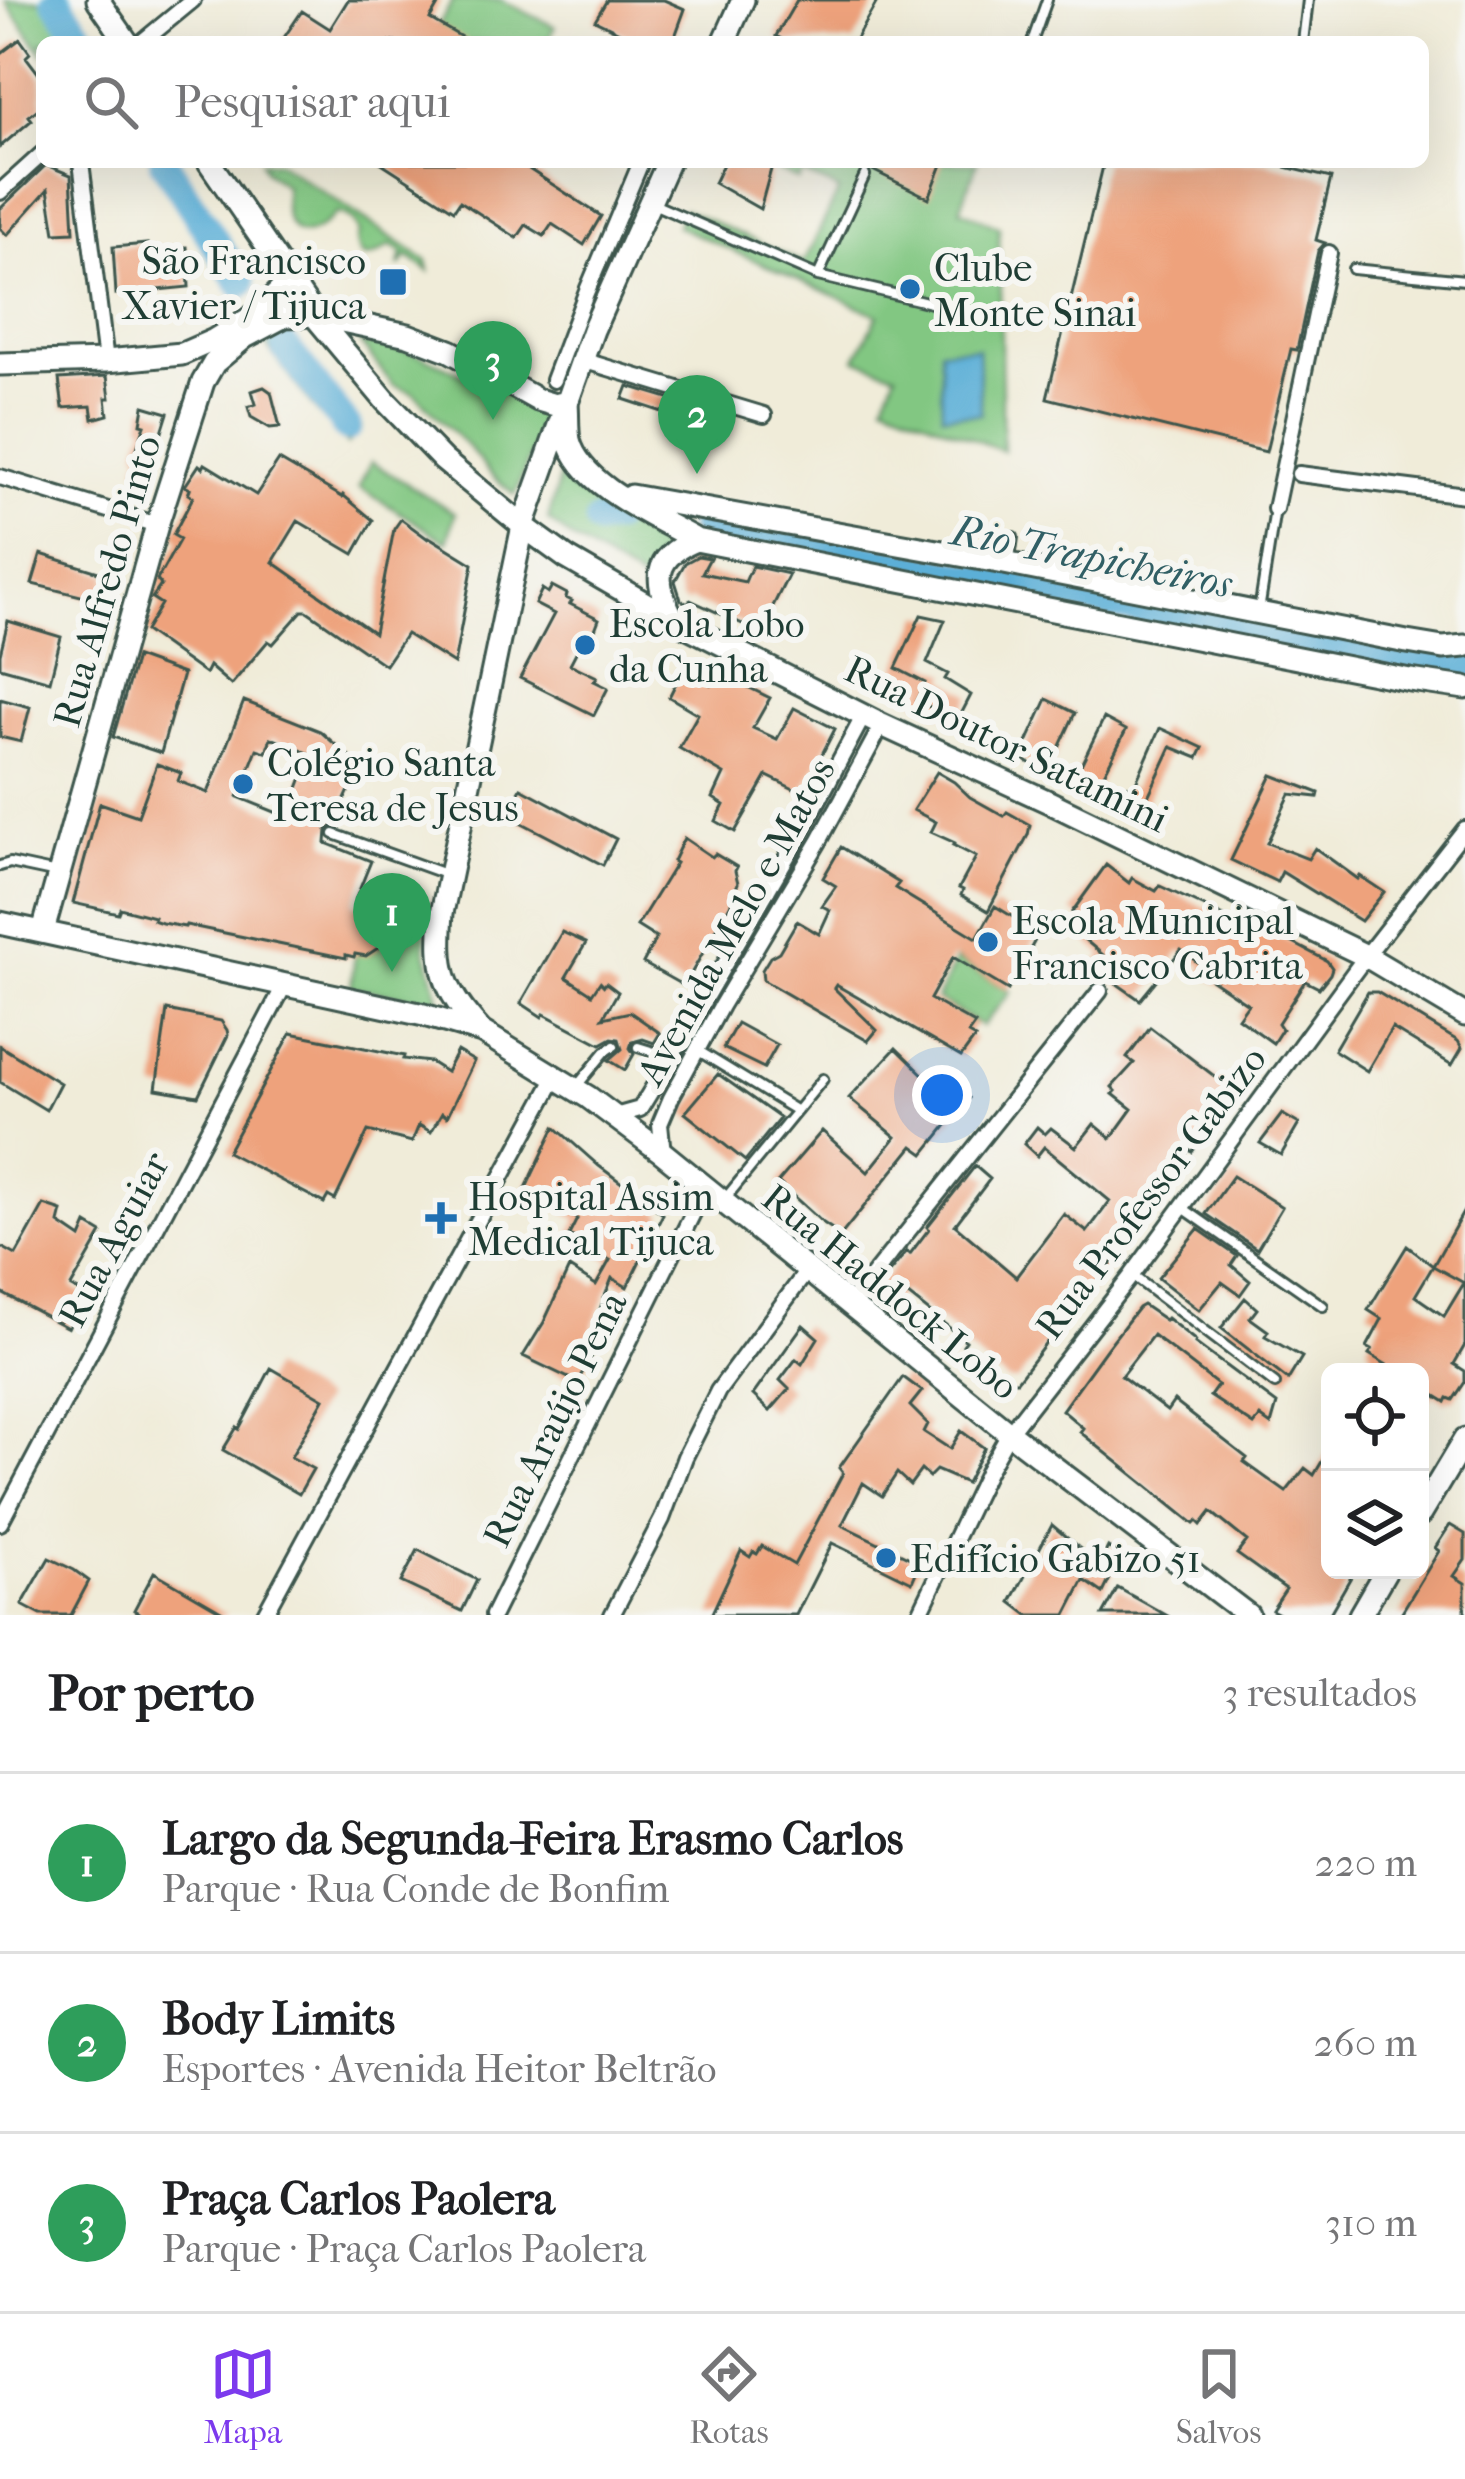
<!DOCTYPE html>
<html lang="pt">
<meta charset="utf-8">
<style>
:root{--surface:#fff;--page:#f2f2f2;--text:#202124;--muted:#757577;--line:#e0e0e0;--accent:#7c3aed}
body{margin:0;font-family:"IM FELL French Canon",serif;background:var(--page);color:var(--text)}
.controls{position:absolute;right:36px;bottom:36px;display:grid;overflow:hidden;border-radius:18px;box-shadow:0 12px 48px #0002}
.controls button{width:108px;height:108px;display:grid;place-items:center;padding:0;border:0;border-bottom:3px solid var(--line);background:var(--surface);color:var(--text);font:60px sans-serif}
.you{position:absolute;left:942px;top:1095px;width:42px;height:42px;margin:-30px;border:9px solid #fff;border-radius:50%;background:#1a73e8;box-shadow:0 0 0 18px #1a73e833}
.badge{display:grid;place-items:center;width:78px;height:78px;border-radius:50%;background:var(--accent);color:#fff;font-size:39px;font-weight:700}
.pin{position:absolute;translate:-50% -99px;filter:drop-shadow(0 3px 6px #0008)}
.pin::after{content:'';position:absolute;top:63px;width:42px;height:36px;background:inherit;clip-path:polygon(0 0,100% 0,50% 100%)}
.list{margin:0;padding:0;list-style:none}
h2{display:flex;justify-content:space-between;align-items:center;height:156px;margin:0;padding:0 48px;font-size:51px}
h2 small{font-size:39px;font-weight:400;color:var(--muted)}
.list li{display:grid;grid-template-columns:78px 1fr auto;gap:36px;align-items:center;box-sizing:border-box;height:180px;padding:0 48px;border-top:3px solid var(--line)}
.list b{display:block;font-size:45px;white-space:nowrap}
.list p{margin:0;font-size:39px;white-space:nowrap;color:var(--muted)}
.list em{font-size:39px;font-style:normal;color:var(--muted)}
.icon{flex:none;width:66px;height:66px;fill:none;stroke:currentColor;stroke-width:2;stroke-linecap:round;stroke-linejoin:round}
.map{position:relative;flex:none;width:1465px;height:1615px;overflow:hidden}
.search{position:absolute;background:var(--surface);box-shadow:0 12px 48px #0002;left:36px;right:36px;top:36px;height:132px;display:flex;align-items:center;gap:30px;box-sizing:border-box;padding:0 42px;border-radius:18px;color:var(--muted);font-size:45px}
.sheet{height:696px;background:var(--surface)}
nav{display:flex;justify-content:space-around;align-items:center;box-sizing:border-box;height:168px;border-top:3px solid var(--line);background:var(--surface);font-size:33px;color:var(--muted)}
nav a{display:grid;justify-items:center;gap:6px}
nav .on{color:var(--accent)}
.map>svg:first-child{display:block}
.green{fill:#82c782;stroke:#50825b;stroke-width:3}
.water{fill:#5cafd7;stroke:#3e7686;stroke-width:3}
.lines{fill:none;stroke-linecap:round;stroke-linejoin:round}
.river{stroke:#5cafd7;stroke-width:30}
.building{fill:#eea27b;fill-rule:evenodd}
.lane-casing{stroke:#3e574d;stroke-width:14}
.street-casing{stroke:#3e574d;stroke-width:20}
.secondary-casing{stroke:#3e574d;stroke-width:27}
.lane{stroke:#fff;stroke-width:8}
.street{stroke:#fff;stroke-width:14}
.secondary{stroke:#fff;stroke-width:21}
.poi-dot{fill:#1f6fb2;stroke:#f6f6f2;stroke-width:4.5}
.labels{text-anchor:middle;stroke-width:12;stroke-linejoin:round;paint-order:stroke}
.poi-label{font-size:39px;fill:#1f3d34;stroke:#f6f6f2;text-anchor:start}
.street-label{font-size:39px;fill:#1f3d34;stroke:#f6f6f2}
.water-label{font-size:42px;font-style:italic;fill:#315f65;stroke:#f6f6f2}
</style>
<div class="map">
<svg width="1465" height="1615" viewBox="0 0 1465 1615">
<rect width="100%" height="100%" fill="#f6f6f2"/>
<filter id="ink" filterUnits="userSpaceOnUse"><feTurbulence type="fractalNoise" baseFrequency=".00833" numOctaves="2"/><feDisplacementMap in="SourceGraphic" scale="24" xChannelSelector="R" yChannelSelector="G"/><feConvolveMatrix kernelMatrix="1 2 1 2 8 2 1 2 1" color-interpolation-filters="sRGB"/></filter>
<filter id="wash" filterUnits="userSpaceOnUse"><feTurbulence type="fractalNoise" baseFrequency=".004" numOctaves="4" result="noise"/><feDisplacementMap in="SourceGraphic" scale="48" xChannelSelector="R" yChannelSelector="G"/><feGaussianBlur stdDeviation="2.7" result="paint"/><feColorMatrix in="noise" values="0 0 0 0 0 0 0 0 0 0 0 0 0 0 0 0 0 1.4 0 .05"/><feComposite in="paint" operator="in"/></filter>
<g filter="url(#wash)">
<rect width="100%" height="100%" fill="#f0ecd9"/>
<!-- green -->
<path class="green" d="M5,0H47L74,42H42V53Z
M453,0H501L555,27L547,42H429Z
M261,162H278L427,261L429,271L407,256L399,267L402,253L391,245C381,252 362,267 357,246C354,231 364,239 355,225C350,216 346,216 337,213C325,226 298,249 287,218C283,209 286,196 285,186L265,171Z
M779,162L977,163L960,209L999,227L1003,451L884,402L896,373L856,359L878,315L677,226L684,209L804,263L839,190L802,173L798,180L776,170Z
M271,338H284L295,348L361,428L347,444L313,407L266,345Z
M360,343C407,344 452,368 491,391L502,390L545,417L515,495L489,473L470,449L414,393L393,385Z
M371,462L455,513L447,542L359,487Z
M565,467L601,499L674,543L655,590L571,538L548,520L562,468Z
M409,925L426,927L425,947L439,998L437,1002L351,987L355,954L371,953L378,948V940H385L386,933H390V927Z
M956,960L1011,992L982,1026L937,999Z"/>
<!-- water -->
<path class="water" d="M978,348L981,414L942,415L940,349Z"/>
<g class="lines">
<!-- river -->
<path class="river" d="M56,0L85,42
M164,162L241,283
M285,347L347,427
M599,522L612,520
M704,526L1441,667L1465,668"/>
</g>
<g id="blocks">
<!-- building -->
<path class="building" d="M348,0H441L430,19L470,42H281L302,11L330,29Z
M607,0H664L685,9L673,42H640L595,20Z
M797,0H878L854,42H787L776,36Z
M20,39L30,53L26,57L42,78V106L29,116L32,120L0,147V54Z
M380,162H518L601,216L584,245L552,224L544,236L526,225L517,238L460,201L454,210Z
M724,162H773L760,209L714,183Z
M856,162H943L929,198Z
M1104,162H1265L1331,178L1316,240L1325,243L1318,251L1297,350L1291,349L1266,452L1047,398Z
M46,165L71,175L74,232L55,233L48,189L7,235L0,228V209Z
M147,244V249L187,247L189,287L116,294L113,247Z
M107,376L110,398H106L108,415L93,419L91,406L63,408L59,379Z
M628,386L695,406L690,421L623,399Z
M264,387L271,392L280,427L270,428L251,417L248,407L256,404L252,391Z
M144,406L168,413L149,473L135,468L140,453L136,451L145,425L141,424Z
M279,460L342,497L343,495L373,520L354,554L298,521L273,562L374,633L394,529L401,519L428,539L429,537L473,564L454,664L406,634L385,665L307,611H302L273,644L268,641L231,685L209,666L205,674L145,631L161,604L152,598L161,585L157,580L180,539L173,535L193,497L188,494L190,489L185,486L199,465L203,468L205,464L256,495Z
M41,554L108,575L101,601L32,584Z
M698,556L710,558L702,573L745,582L752,566L789,574L760,632L690,600L688,604L681,600L675,581L685,563Z
M552,586L567,594L566,598L572,601L570,604L599,619L591,640L584,637L570,664L597,677L594,681L608,688L594,715L520,678L554,614L535,604L542,589L548,593Z
M921,615L945,620L927,663L948,674L945,679L971,695L958,720L916,701L925,683L896,668Z
M8,621L61,637L50,681L0,667V654Z
M136,657L183,674L161,753L113,737Z
M682,671L712,685L719,673L770,698L753,728L777,739L794,708L835,729L802,793L767,776L735,832L716,821L724,805L713,798L724,774L679,748L698,714L669,697Z
M0,699L30,707L21,742L0,737Z
M1047,699L1075,713L1048,772L1020,758Z
M244,701L320,731L360,766L333,826L327,830L326,843L371,861L354,903L415,924L390,927V933H386L385,941L378,940V948L366,956L355,954L354,957L346,955V958L186,925L185,927L162,923L153,920L154,917L120,908L118,913L73,903L100,803L138,816L157,764L181,773L178,781L208,793ZM271,738L311,754L287,817L238,797L257,749L266,752Z
M1104,718L1126,730L1094,794L1071,785Z
M1160,728L1203,748L1198,758L1171,747L1139,816L1119,806L1128,786L1133,789Z
M937,772L954,782L970,797L1004,816L1007,812L1030,825L1028,835L988,911L961,895L963,890L959,888L976,857L953,845L955,843L931,832L936,822L913,810Z
M1272,775L1319,793L1318,797L1290,794L1267,843L1308,859L1315,848L1358,879L1360,876L1384,892L1361,921L1282,872L1277,882L1231,860Z
M521,788L616,839L603,865L507,815Z
M684,838L712,857L715,854L737,867L735,871L738,883L730,905L684,986L643,963L656,938L637,926L676,863L673,861Z
M841,847L899,883L895,888L977,938L995,906L1039,933L1008,990L953,957L930,999L975,1024L968,1034L975,1038L961,1057L836,985L834,988L877,1030L868,1041L763,980L762,970L770,957L779,952L797,921L819,934L830,910L822,906L836,886L823,878Z
M1106,865L1129,883L1132,878L1156,891L1160,886L1239,923L1244,917L1327,961L1332,968L1330,974L1319,988L1305,981L1278,1023L1282,1029L1273,1043L1238,1018L1248,1004L1200,972L1204,967L1181,950L1140,1000L1093,967L1103,955L1084,939L1094,928L1072,912Z
M562,932L586,943L566,977L592,994L600,982L604,986L606,983L618,992L603,1018L630,1012L660,1033L654,1043L643,1039L632,1042L630,1048L634,1054L625,1070L609,1060L622,1049L619,1039L612,1038L601,1044L544,1014L542,1017L521,1003Z
M1368,992H1377L1458,1041L1462,1048L1452,1065L1392,1028L1367,1071L1334,1050Z
M167,1010L221,1021L227,1030L228,1035L198,1096L156,1089Z
M737,1023L777,1045L764,1068L723,1048Z
M1150,1027L1230,1088L1206,1119V1123L1211,1127L1192,1152L1189,1149L1168,1182L1166,1179L1147,1203L1151,1206L1137,1224L1132,1220L1109,1250L1117,1256L1090,1292L1087,1290L1017,1381H1008L963,1345L966,1341L902,1290L890,1304L874,1291L907,1251L910,1254L929,1229L927,1227L975,1166L990,1179L955,1225L1016,1277L1064,1214L1087,1232L1110,1201L1044,1147L1037,1156L1024,1144L1037,1127L1045,1134L1051,1128L1076,1147L1094,1124L1111,1138L1132,1109L1113,1094L1116,1091L1112,1087L1134,1063L1127,1058Z
M291,1033L404,1056L403,1059L430,1062L446,1072L457,1051L474,1061L447,1117L442,1113L431,1132L419,1125L412,1142L368,1131L335,1200L328,1196L324,1203L227,1152Z
M0,1046L60,1083L46,1110L0,1082Z
M896,1048L936,1087L944,1078L969,1098L924,1154L913,1146L841,1235L822,1222L778,1182L822,1131L868,1172L896,1137L849,1098Z
M718,1074L780,1118L745,1161L685,1113Z
M1282,1114L1299,1124L1281,1155L1260,1143Z
M555,1127L599,1166L663,1214L627,1287L612,1278L586,1345L595,1351L577,1382L523,1356L544,1322L569,1268L596,1285L610,1260L596,1252L598,1249L569,1235L577,1219L525,1190Z
M1233,1176L1282,1207L1257,1249L1206,1214Z
M44,1205L62,1211L59,1223L81,1238L87,1224L102,1233L71,1287L84,1294L68,1328L0,1292V1246L16,1255Z
M1465,1209V1345L1454,1364L1465,1371V1382L1453,1400L1448,1398L1446,1402L1433,1394L1420,1416V1372H1383L1387,1365L1369,1354L1372,1350L1367,1347L1382,1319L1368,1310L1407,1246L1433,1266ZM1433,1266L1464,1283L1444,1316L1415,1296Z
M1198,1229L1237,1256L1231,1265L1250,1281L1240,1295L1222,1282L1199,1310L1158,1278Z
M1245,1298L1257,1309L1250,1318L1268,1331L1265,1336L1302,1357L1288,1380L1221,1328Z
M1143,1305L1165,1320L1167,1318L1196,1341L1195,1343L1277,1404L1271,1425L1260,1417L1254,1425L1210,1396L1218,1385L1153,1335L1121,1376L1167,1411L1174,1401L1247,1458L1244,1462L1286,1492L1305,1468L1314,1475L1330,1448V1570H1355L1329,1615H1281L1272,1610L1286,1589L1237,1554L1247,1541L1211,1512L1201,1525L1197,1521L1194,1524L1080,1432L1083,1428L1062,1410L1107,1348L1138,1308Z
M803,1325L818,1338L802,1364L796,1359L780,1380L789,1389L770,1411L753,1395Z
M271,1368L324,1399L291,1457L313,1469L299,1494L223,1450L237,1427L239,1429Z
M903,1377L922,1391L910,1406L928,1424L924,1432L950,1449L961,1431L984,1448L966,1483L936,1470L929,1477L921,1470L910,1485L897,1473L882,1496L863,1483L842,1525L920,1563L912,1582L832,1543L796,1615H711L741,1551L750,1557L753,1552L757,1554L762,1546L794,1565L843,1473L839,1468Z
M1052,1525L1099,1565L1108,1547L1121,1556L1103,1593L1084,1580L1066,1615H1028L1011,1602Z
M1450,1525L1465,1534V1560L1454,1576L1465,1583V1615H1400L1439,1551L1435,1548Z
M418,1550L477,1580L462,1611L401,1582Z
M49,1558L74,1570L89,1581L71,1615H41L22,1605Z
M154,1572L228,1615H142L134,1610Z
M1118,1588L1166,1615H1103Z"/>
</g>
</g>
<g filter="url(#ink)">
<use href="#blocks" fill-opacity="0" stroke="#3e574d" stroke-width="3"/>
<g class="lines">
<defs>
<path id="lane" d="M1032,42L1047,0
M1303,42L1308,0
M651,203L818,276L960,310
M1353,269L1465,280
M818,276L865,175
M1010,559L1013,537
M999,560L1002,535
M1259,611L1275,509
M334,834L448,875
M0,866L10,863L57,873
M638,1047L670,1057
M697,1050L797,1111
M576,1087L605,1052L614,1046
M724,1200L823,1079
M1183,1208L1323,1306
M1133,1276L1275,1384"/>
<path id="street" d="M142,42L193,0
M81,162L106,361
M0,192L42,154
M582,360L764,415
M553,380L586,293L641,162
M1299,474L1465,495
M0,477L157,525
M1275,509L1329,253
M615,1116L640,1109L654,1086L802,831L864,715
M663,1153L660,1124L671,1098L721,1006L820,840L882,725
M849,1305L1100,991
M0,1523L284,986
M264,1615L556,1077
M493,1615L706,1187
M612,1615L662,1519L685,1457L718,1391L807,1271
M919,1615L988,1470L1009,1433L1132,1275L1366,956L1465,829"/>
<path id="secondary" d="M98,0L127,42
M724,42L743,0
M209,162L314,315L385,400L443,460L523,526L567,558L674,620L882,725L1049,802L1366,956L1465,1015
M0,364L106,361L182,354L214,340L257,314L282,289L284,273
M567,402C568,414 567,429 569,440C580,486 658,518 696,540L1410,680L1465,688
M631,496L999,562L1407,642L1443,648L1465,646
M674,620C654,583 651,557 696,540
M0,923L424,1015L482,1032L588,1097L663,1153L1009,1433L1248,1615
M43,931L157,525L203,382L214,363L245,337L285,316L314,315L408,335L450,351L538,400L555,405L567,402
M480,1030C441,987 438,969 442,913L523,526L593,330L668,162
M1420,1514L1465,1439
M1360,1615L1386,1570"/>
</defs>
<!-- lane casing -->
<use href="#lane" class="lane-casing"/>
<!-- street casing -->
<use href="#street" class="street-casing"/>
<!-- secondary casing -->
<use href="#secondary" class="secondary-casing"/>
<!-- lane -->
<use href="#lane" class="lane"/>
<!-- street -->
<use href="#street" class="street"/>
<!-- secondary -->
<use href="#secondary" class="secondary"/>
</g>
</g>
<!-- markers -->
<g class="poi-dot">
<rect x="378" y="267" width="30" height="30" rx="6"/>
<circle cx="910" cy="289" r="12"/>
<circle cx="585" cy="645" r="12"/>
<circle cx="243" cy="784" r="12"/>
<circle cx="988" cy="942" r="12"/>
<path d="M435 1200h12v12h12v12h-12v12h-12v-12h-12v-12h12z"/>
<circle cx="886" cy="1558" r="12"/>
</g>
<g class="labels">
<!-- poi labels -->
<g class="poi-label">
<text x="366" y="274" text-anchor="end">São Francisco<tspan x="366" dy="45">Xavier / Tijuca</tspan></text>
<text x="934" y="281">Clube<tspan x="934" dy="45">Monte Sinai</tspan></text>
<text x="609" y="637">Escola Lobo<tspan x="609" dy="45">da Cunha</tspan></text>
<text x="267" y="776">Colégio Santa<tspan x="267" dy="45">Teresa de Jesus</tspan></text>
<text x="1012" y="934">Escola Municipal<tspan x="1012" dy="45">Francisco Cabrita</tspan></text>
<text x="468" y="1210">Hospital Assim<tspan x="468" dy="45">Medical Tijuca</tspan></text>
<text x="910" y="1572">Edifício Gabizo 51</text>
</g>
<!-- street labels -->
<g class="street-label">
<text transform="translate(106 581) rotate(-74)" y="14">Rua Alfredo Pinto</text>
<text transform="translate(1007 743) rotate(26)" y="14">Rua Doutor Satamini</text>
<text transform="translate(735 921) rotate(-61)" y="14">Avenida Melo e Matos</text>
<text transform="translate(1150 1192) rotate(-53)" y="14">Rua Professor Gabizo</text>
<text transform="translate(113 1239) rotate(-62)" y="14">Rua Aguiar</text>
<text transform="translate(891 1291) rotate(39)" y="14">Rua Haddock Lobo</text>
<text transform="translate(554 1419) rotate(-64)" y="14">Rua Araújo Pena</text>
</g>
<!-- water labels -->
<g class="water-label">
<text transform="translate(1092 556) rotate(11)" y="15">Rio Trapicheiros</text>
</g>
</g>
</svg>
<div class="controls">
<button><svg class="icon" aria-label="locate" viewBox="0 0 24 24"><circle cx="12" cy="12" r="6"/><path d="M12 2v4M12 18v4M2 12h4M18 12h4"/></svg></button>
<button><svg class="icon" aria-label="layers" viewBox="0 0 24 24"><path d="M12 4l9 5-9 5-9-5zM3 14l9 5 9-5"/></svg></button>
</div>
<div class="you"></div>
<div class="pin badge" style="left:392px;top:972px;background:#2e9e5b">1</div>
<div class="pin badge" style="left:697px;top:474px;background:#2e9e5b">2</div>
<div class="pin badge" style="left:493px;top:420px;background:#2e9e5b">3</div>
<div class="search"><svg class="icon" aria-label="search" viewBox="0 0 24 24"><circle cx="10" cy="10" r="6"/><path d="M15 15l6 6"/></svg>Pesquisar aqui</div>
</div>
<section class="sheet">
<h2>Por perto<small>3 resultados</small></h2>
<ul class="list">
<li><span class="badge" style="background:#2e9e5b">1</span><div><b>Largo da Segunda-Feira Erasmo Carlos</b><p>Parque · Rua Conde de Bonfim</p></div><em>220 m</em></li>
<li><span class="badge" style="background:#2e9e5b">2</span><div><b>Body Limits</b><p>Esportes · Avenida Heitor Beltrão</p></div><em>260 m</em></li>
<li><span class="badge" style="background:#2e9e5b">3</span><div><b>Praça Carlos Paolera</b><p>Parque · Praça Carlos Paolera</p></div><em>310 m</em></li>
</ul>
</section>
<nav>
<a class="on"><svg class="icon" aria-label="map" viewBox="0 0 24 24"><path d="M3 6l6-2 6 2 6-2v14l-6 2-6-2-6 2zM9 4v14M15 6v14"/></svg>Mapa</a>
<a><svg class="icon" aria-label="directions" viewBox="0 0 24 24"><path d="M12 3l9 9-9 9-9-9zM9 14v-3h6M13 9l2 2-2 2"/></svg>Rotas</a>
<a><svg class="icon" aria-label="saved" viewBox="0 0 24 24"><path d="M7 4h10v16l-5-4-5 4z"/></svg>Salvos</a>
</nav>
